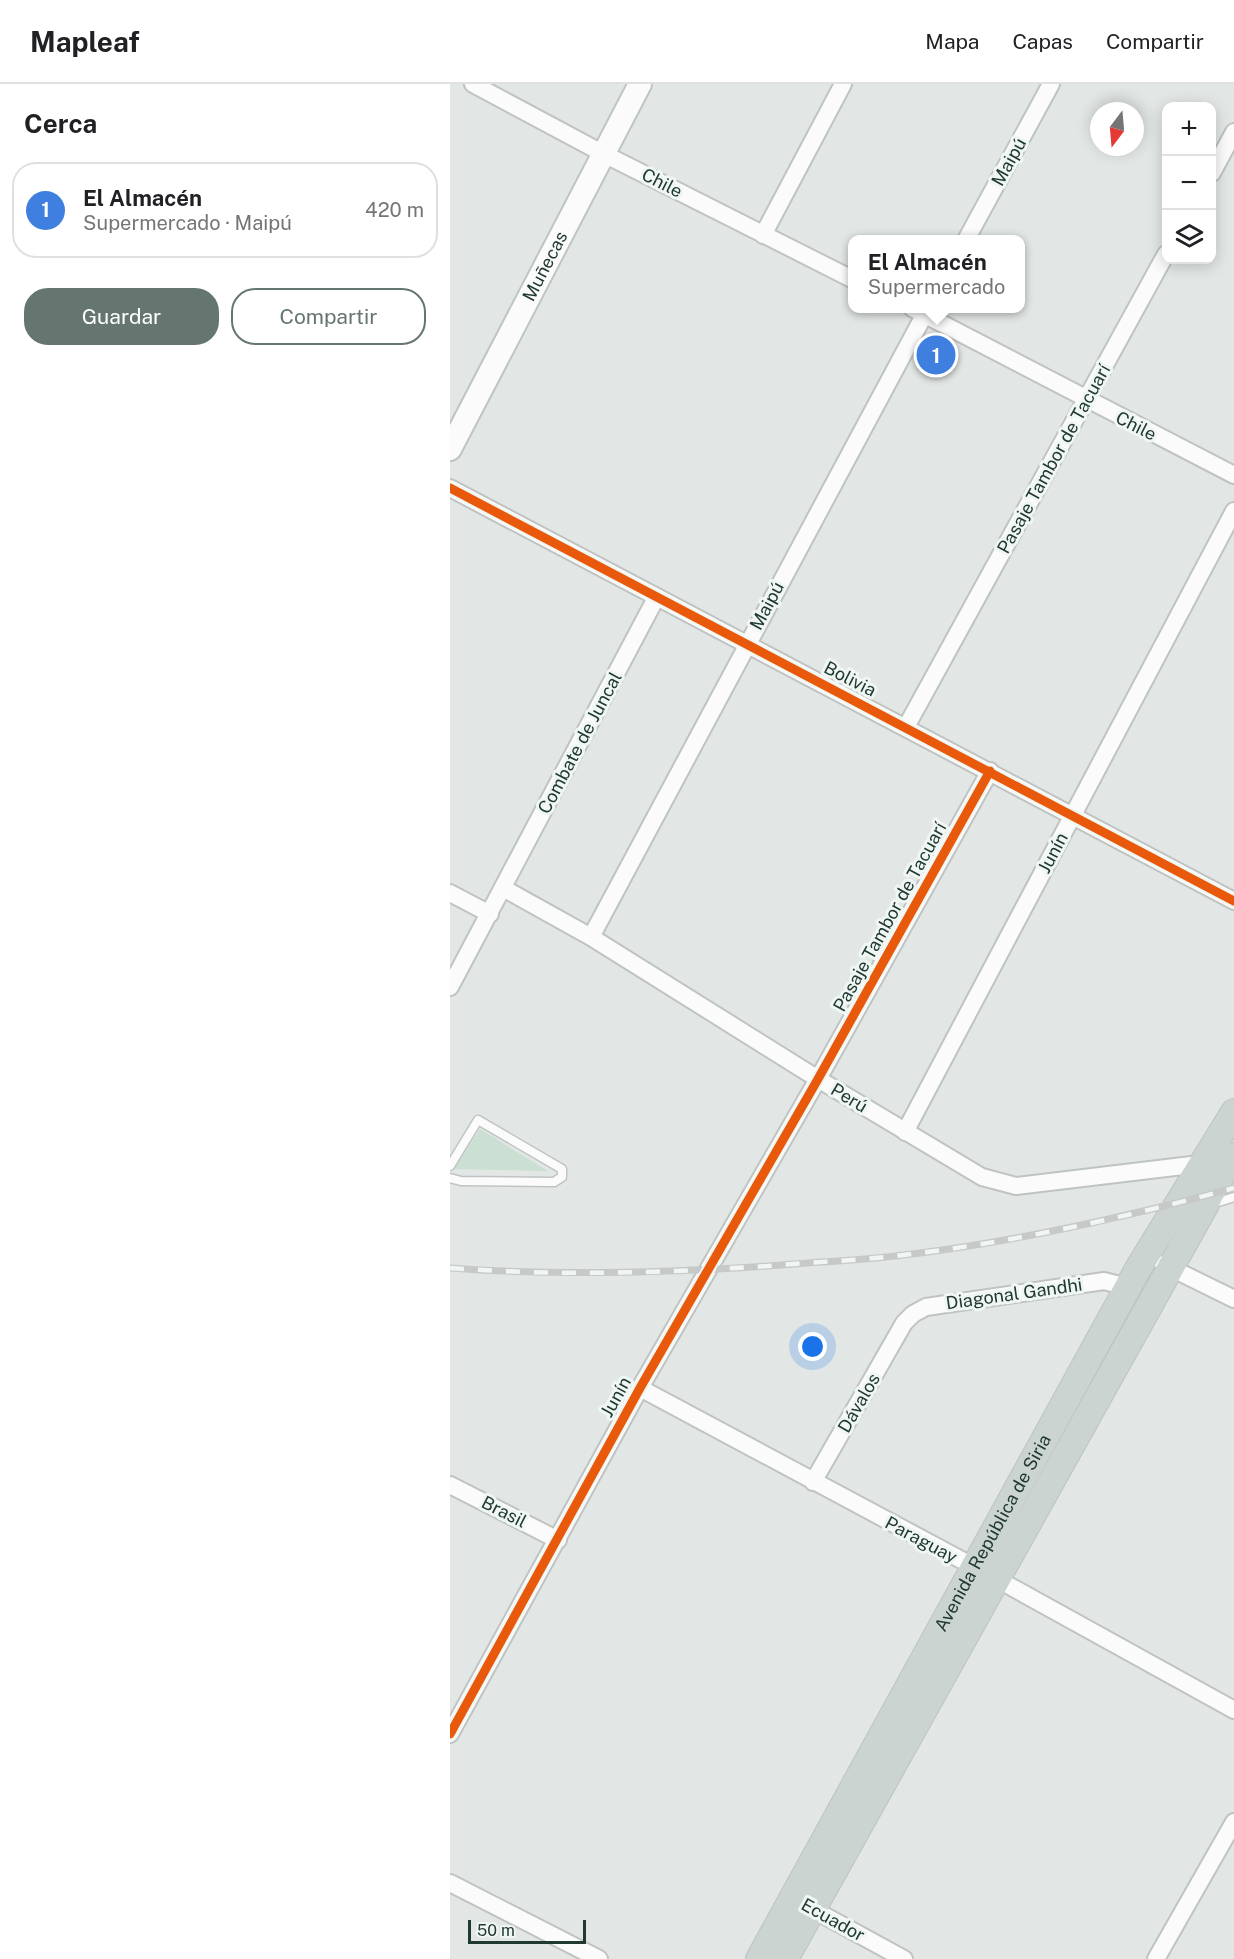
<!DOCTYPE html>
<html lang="es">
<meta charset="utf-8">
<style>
:root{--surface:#fff;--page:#f2f2f2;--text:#202124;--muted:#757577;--line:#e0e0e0;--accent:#657671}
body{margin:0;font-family:"Public Sans",sans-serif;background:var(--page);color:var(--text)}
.controls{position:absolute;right:18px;top:18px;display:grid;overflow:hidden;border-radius:12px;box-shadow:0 3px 15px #0003}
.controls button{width:54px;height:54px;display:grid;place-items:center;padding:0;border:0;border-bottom:2px solid var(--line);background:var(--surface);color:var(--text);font:30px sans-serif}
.compass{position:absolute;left:640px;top:18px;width:54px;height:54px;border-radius:50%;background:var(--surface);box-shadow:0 3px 15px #0003;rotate:196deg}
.scale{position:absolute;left:18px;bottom:15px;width:118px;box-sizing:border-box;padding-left:6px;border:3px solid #213933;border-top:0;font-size:16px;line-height:21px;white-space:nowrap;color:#213933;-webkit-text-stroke:4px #f0f7f3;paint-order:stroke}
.you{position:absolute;left:363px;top:1263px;width:21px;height:21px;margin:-15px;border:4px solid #fff;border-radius:50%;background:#1a73e8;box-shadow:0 0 0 9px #1a73e833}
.badge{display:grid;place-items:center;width:39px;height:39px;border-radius:50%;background:var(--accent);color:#fff;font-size:20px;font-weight:700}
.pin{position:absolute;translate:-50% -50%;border:3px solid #fff;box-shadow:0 2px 6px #0006}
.popup{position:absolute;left:398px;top:151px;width:177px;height:78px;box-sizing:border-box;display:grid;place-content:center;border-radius:12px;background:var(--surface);filter:drop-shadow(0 2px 4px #0005);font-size:20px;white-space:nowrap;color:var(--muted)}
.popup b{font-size:22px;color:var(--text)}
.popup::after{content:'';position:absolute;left:50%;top:100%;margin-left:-12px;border:12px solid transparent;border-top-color:var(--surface)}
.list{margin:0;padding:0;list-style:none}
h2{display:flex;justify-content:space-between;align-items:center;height:78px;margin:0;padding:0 24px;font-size:26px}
h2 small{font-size:20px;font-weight:400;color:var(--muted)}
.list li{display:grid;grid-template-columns:39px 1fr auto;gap:18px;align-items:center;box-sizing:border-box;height:96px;margin:0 12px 12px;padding:0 12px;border:2px solid var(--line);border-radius:24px}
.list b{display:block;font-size:22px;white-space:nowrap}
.list p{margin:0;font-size:20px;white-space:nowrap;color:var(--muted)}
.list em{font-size:20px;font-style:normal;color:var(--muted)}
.actions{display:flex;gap:12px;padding:18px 24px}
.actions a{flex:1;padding:14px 0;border:2px solid var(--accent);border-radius:24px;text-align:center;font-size:21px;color:var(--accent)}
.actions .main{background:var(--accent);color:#fff}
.icon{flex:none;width:33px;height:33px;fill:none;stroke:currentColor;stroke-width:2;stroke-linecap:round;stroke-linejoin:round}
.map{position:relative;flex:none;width:784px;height:1875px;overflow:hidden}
header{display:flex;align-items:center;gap:36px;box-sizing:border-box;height:84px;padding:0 30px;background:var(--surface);border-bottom:2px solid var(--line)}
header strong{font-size:28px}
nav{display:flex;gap:33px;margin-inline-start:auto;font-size:21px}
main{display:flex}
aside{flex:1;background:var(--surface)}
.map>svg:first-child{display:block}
.green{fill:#cbe0d2}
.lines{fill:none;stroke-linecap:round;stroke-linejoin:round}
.lane-casing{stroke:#bfc4c2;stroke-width:11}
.street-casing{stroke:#bfc4c2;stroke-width:20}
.secondary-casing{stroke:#bec5c2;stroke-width:26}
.primary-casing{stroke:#bcc3c1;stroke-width:28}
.lane{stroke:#fbfbfb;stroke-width:8}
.street{stroke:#fbfbfb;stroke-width:16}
.secondary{stroke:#fbfbfb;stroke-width:22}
.primary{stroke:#ccd4d1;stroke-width:26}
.rail-casing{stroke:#c6c9c8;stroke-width:7}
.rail{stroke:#f0f7f3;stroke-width:4.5;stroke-dasharray:14;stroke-linecap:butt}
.cycleway-casing{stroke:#f0f7f3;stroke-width:13}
.cycleway{stroke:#e8590c;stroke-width:9}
.labels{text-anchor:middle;stroke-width:6;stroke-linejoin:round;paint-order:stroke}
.street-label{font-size:18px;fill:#213933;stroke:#f0f7f3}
</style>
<header>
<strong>Mapleaf</strong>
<nav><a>Mapa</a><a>Capas</a><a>Compartir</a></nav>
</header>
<main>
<aside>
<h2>Cerca<small></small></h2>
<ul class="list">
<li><span class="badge" style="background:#3f7fe0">1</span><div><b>El Almacén</b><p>Supermercado · Maipú</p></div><em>420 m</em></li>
</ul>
<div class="actions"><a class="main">Guardar</a><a>Compartir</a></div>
</aside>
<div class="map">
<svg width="784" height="1875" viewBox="0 0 784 1875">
<rect width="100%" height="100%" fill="#e2e7e5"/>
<!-- green -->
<path class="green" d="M30,1045L98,1087L4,1085Z"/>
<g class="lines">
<defs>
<path id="lane" d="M0,1082L28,1036L112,1085V1093L104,1098L11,1097L0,1094
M762,1120L784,1113"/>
<path id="street" d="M23,0L154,70L402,195
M762,89L784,48
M313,151L393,0
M516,156L601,0
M462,224L784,391
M0,404L784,817
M456,643L716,170
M53,804L141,853L368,995L532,1093L566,1102L758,1079
M0,809L40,830
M141,853L478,224
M0,903L206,514
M455,1048L784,427
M713,1180L784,1215
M190,1304L547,1495L784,1626
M363,1398L454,1239L463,1230L476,1223L654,1197L678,1203
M0,1401L108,1456
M0,1650L190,1304L368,995L540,687
M0,1799L149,1875
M355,1821L454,1875
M706,1875L784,1738"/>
<g id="secondary">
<path id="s1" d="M0,365L190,0"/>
</g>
<g id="primary">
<path id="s2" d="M309,1875L689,1183L784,1028"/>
<path d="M335,1875L755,1122L760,1110L784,1072"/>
</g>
</defs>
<!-- lane casing -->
<use href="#lane" class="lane-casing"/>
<!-- street casing -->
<use href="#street" class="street-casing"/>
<!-- secondary casing -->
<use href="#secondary" class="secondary-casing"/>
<!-- primary casing -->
<use href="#primary" class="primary-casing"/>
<!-- lane -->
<use href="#lane" class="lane"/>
<!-- street -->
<use href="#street" class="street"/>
<!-- secondary -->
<use href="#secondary" class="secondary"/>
<!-- primary -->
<use href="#primary" class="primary"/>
<defs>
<path id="rail" d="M0,1184C106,1192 212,1189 318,1182C360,1178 403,1177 445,1172C560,1159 673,1134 784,1104"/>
</defs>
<!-- rail casing -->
<use href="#rail" class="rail-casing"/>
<!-- rail -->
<use href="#rail" class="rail"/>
<defs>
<path id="cycleway" d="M0,404L784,817
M0,1650L190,1304L368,995L540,687"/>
</defs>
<!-- cycleway casing -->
<use href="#cycleway" class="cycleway-casing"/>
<!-- cycleway -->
<use href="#cycleway" class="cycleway"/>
</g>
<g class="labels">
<!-- street labels -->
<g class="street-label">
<text transform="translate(559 78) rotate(-61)" y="6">Maipú</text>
<text transform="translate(212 99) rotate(27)" y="6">Chile</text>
<text dy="6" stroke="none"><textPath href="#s1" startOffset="206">Muñecas</textPath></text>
<text transform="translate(686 342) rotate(27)" y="6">Chile</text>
<text transform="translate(604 375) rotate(-61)" y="6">Pasaje Tambor de Tacuarí</text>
<text transform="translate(317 522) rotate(-62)" y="6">Maipú</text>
<text transform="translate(400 595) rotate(27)" y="6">Bolivia</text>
<text transform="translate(130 659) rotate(-62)" y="6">Combate de Juncal</text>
<text transform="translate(603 769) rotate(-62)" y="6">Junín</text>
<text transform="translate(440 833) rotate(-61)" y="6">Pasaje Tambor de Tacuarí</text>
<text transform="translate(399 1014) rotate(31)" y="6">Perú</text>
<text transform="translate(564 1210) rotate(-8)" y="6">Diagonal Gandhi</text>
<text transform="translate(166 1313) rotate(-61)" y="6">Junín</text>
<text transform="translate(409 1319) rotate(-60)" y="6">Dávalos</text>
<text transform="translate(54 1428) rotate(27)" y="6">Brasil</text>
<text dy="6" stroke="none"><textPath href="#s2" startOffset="486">Avenida República de Siria</textPath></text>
<text transform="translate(471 1456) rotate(28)" y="6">Paraguay</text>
<text transform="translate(383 1836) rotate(29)" y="6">Ecuador</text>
</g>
</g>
</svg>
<div class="controls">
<button>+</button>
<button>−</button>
<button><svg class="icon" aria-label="layers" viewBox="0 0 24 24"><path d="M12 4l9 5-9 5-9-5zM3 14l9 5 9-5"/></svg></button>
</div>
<svg class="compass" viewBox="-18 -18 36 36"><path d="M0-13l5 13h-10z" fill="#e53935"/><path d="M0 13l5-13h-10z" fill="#757577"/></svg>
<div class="scale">50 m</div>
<div class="you"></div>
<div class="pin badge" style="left:486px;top:271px;background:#3f7fe0">1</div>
<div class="popup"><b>El Almacén</b>Supermercado</div>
</div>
</main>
